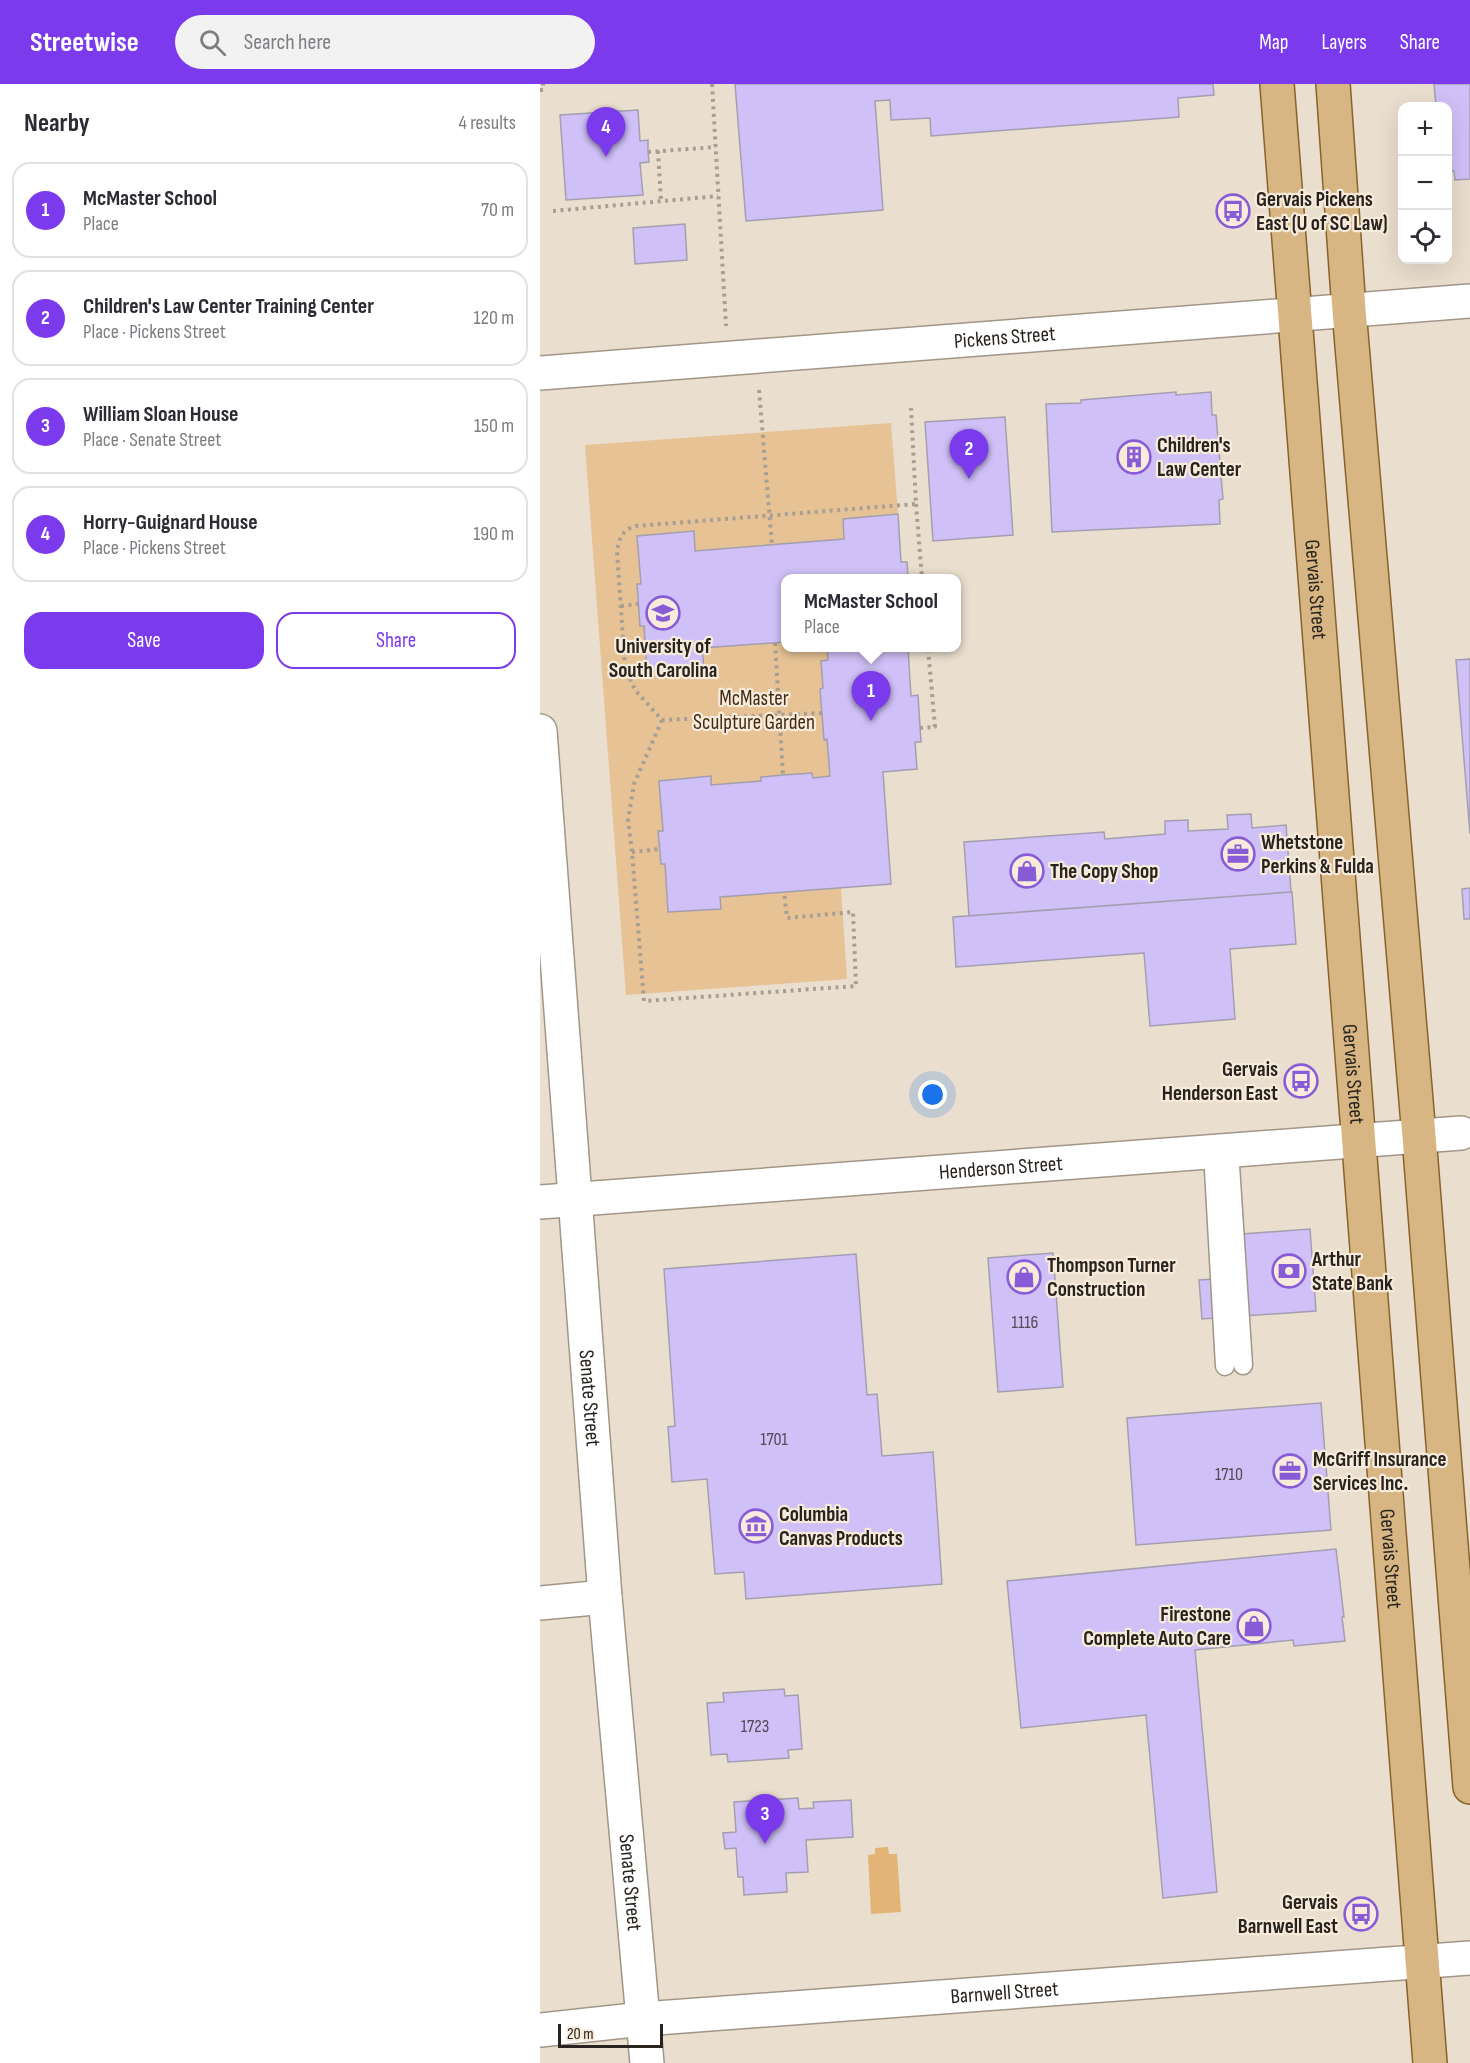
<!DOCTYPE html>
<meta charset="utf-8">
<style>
:root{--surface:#fff;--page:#f2f2f3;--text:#2b2b33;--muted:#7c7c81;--line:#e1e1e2;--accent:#7c3aed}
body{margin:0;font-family:"Sofia Sans Condensed",sans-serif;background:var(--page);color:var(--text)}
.controls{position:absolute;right:18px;top:18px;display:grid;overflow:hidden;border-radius:12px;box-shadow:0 6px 24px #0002}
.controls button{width:54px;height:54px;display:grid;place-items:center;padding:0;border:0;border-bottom:2px solid var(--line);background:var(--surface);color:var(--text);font:30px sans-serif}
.scale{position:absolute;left:18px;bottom:15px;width:105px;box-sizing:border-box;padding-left:6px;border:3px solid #28231e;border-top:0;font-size:16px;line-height:21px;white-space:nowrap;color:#28231e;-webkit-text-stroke:4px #f8ebdb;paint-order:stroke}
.you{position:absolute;left:393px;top:1011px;width:21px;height:21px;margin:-15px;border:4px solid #fff;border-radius:50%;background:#1a73e8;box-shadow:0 0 0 9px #1a73e833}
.badge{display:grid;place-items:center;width:39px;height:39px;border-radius:50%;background:var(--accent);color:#fff;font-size:20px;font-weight:700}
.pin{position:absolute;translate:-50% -50px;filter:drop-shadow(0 2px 3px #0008)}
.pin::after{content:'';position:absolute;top:32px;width:21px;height:18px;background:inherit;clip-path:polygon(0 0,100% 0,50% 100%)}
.popup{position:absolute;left:241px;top:490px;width:180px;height:78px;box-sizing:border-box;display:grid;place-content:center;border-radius:12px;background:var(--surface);filter:drop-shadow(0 2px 4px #0005);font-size:20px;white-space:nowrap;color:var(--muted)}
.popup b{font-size:22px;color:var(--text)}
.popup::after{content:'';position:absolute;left:50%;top:100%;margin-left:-12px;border:12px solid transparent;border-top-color:var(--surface)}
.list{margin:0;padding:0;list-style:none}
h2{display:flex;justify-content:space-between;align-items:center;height:78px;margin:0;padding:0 24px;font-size:26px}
h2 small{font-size:20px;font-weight:400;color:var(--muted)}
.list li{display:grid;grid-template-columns:39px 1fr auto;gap:18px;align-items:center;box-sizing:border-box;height:96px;margin:0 12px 12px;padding:0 12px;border:2px solid var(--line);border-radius:18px}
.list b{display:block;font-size:22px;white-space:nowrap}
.list p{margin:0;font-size:20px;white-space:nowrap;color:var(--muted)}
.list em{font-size:20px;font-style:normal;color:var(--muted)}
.actions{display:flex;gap:12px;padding:18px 24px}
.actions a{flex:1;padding:14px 0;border:2px solid var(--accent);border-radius:18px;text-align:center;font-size:21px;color:var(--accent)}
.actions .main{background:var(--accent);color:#fff}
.icon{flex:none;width:33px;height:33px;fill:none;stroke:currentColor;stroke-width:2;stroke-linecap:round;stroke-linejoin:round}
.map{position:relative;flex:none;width:930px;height:1979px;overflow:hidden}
header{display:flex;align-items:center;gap:36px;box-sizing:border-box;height:84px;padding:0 30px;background:var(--accent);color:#fff}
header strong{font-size:28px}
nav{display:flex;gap:33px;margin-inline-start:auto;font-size:21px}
.search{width:420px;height:54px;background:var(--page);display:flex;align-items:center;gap:15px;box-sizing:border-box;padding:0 21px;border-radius:33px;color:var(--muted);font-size:22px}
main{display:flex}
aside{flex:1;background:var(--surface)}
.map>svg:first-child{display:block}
.green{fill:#e6c294}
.water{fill:#e2b476}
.building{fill:#cfc0f7;stroke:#a39fb0;stroke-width:1.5}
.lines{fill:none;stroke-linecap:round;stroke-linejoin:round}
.service-casing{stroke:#a19687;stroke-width:21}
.tertiary-casing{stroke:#a19687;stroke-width:36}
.primary-casing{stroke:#88632b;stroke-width:36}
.path{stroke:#a89f93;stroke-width:4;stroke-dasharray:3 4.5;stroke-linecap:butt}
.service{stroke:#fff;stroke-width:18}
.tertiary{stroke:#fff;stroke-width:33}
.primary{stroke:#d7b684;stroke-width:33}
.labels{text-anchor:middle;stroke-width:4.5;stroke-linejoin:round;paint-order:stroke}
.number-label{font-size:18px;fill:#524a54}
.poi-label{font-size:21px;font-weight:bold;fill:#28231e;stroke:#f8ebdb;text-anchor:start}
.street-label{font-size:21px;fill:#28231e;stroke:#f8ebdb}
.park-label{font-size:21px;fill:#402c11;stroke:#f8ebdb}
</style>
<header>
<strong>Streetwise</strong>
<div class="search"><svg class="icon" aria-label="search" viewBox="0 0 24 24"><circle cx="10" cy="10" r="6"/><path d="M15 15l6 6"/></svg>Search here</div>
<nav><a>Map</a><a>Layers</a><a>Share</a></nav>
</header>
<main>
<aside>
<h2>Nearby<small>4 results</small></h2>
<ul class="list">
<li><span class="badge">1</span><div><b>McMaster School</b><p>Place</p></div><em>70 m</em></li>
<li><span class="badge">2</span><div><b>Children's Law Center Training Center</b><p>Place · Pickens Street</p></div><em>120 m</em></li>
<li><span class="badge">3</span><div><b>William Sloan House</b><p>Place · Senate Street</p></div><em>150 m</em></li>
<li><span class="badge">4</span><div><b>Horry-Guignard House</b><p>Place · Pickens Street</p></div><em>190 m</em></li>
</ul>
<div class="actions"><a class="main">Save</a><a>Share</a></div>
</aside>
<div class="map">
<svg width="930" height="1979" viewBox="0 0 930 1979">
<rect width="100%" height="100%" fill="#eadece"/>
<!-- green -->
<path class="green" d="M351,339L358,430L303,435L304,455L155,467L153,447L97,452L101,500L97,501L100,542H104L107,588L164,583L162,564L245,558L246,564H287L288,576L283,604L280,605L284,655H287L290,692L273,694L272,689L222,693L221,697L171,701L170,693L119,697L123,747L118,748L121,780H125L180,813L301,804L307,895L86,911L45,361Z"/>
<!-- water -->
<path class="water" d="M348,1763L349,1770H357L361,1828L331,1830L328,1771L335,1770V1764Z"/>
<!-- building -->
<path class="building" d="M195,0H673L674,11L638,14L639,33L391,52L390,34L351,36L350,16L335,17L343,126L206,137Z
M894,0H930V95L915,96L914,87L908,88V22H896Z
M98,26L100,57L108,56V68L109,78L100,79L103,111L26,116L20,31Z
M145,140L147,176L95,180L93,144Z
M636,308V311L671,308L672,331H676L683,415L679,416L680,440L512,448L506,320L541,319V316Z
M465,333L473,451L393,457L385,338Z
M358,430L361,478H367L368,494H246V558L162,564L164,583L107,588L104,542H100L97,500H101L97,452L154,447L155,467L304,455L303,435Z
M287,564H368L371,612L378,611L381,658H375L377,685L343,688L351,800L180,813L181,825L128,828L125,780H121L118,747H123L119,697L171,692V701L221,697V693L243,691L272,689L273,694L290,692L287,655L284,656L280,605L283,604L281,577L288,576Z
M930,575V750L916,576Z
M711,730L712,744L746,741L751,808L429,832L424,758L564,748L565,755L625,750V737L648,736V747L688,745L687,731Z
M930,804V835H924L922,805Z
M752,808L756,860L690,865L695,935L610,942L604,869L416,883L413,833Z
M770,1145L776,1227L662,1235L659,1196L704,1193L702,1150Z
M513,1169L523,1303L458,1308L448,1174Z
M316,1170L327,1311L337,1310L342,1372L393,1368L402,1500L206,1515L204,1488L175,1490L167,1395L132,1398L128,1343L135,1342L124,1185Z
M781,1319L791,1446L596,1461L587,1334Z
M796,1465L804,1533H802L805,1557L754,1562L753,1556L655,1566L677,1808L623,1814L606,1631L481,1644L467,1497Z
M244,1605L245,1612L258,1611L262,1665L248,1666L249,1674L188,1678L187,1670L171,1671L167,1619L184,1618L183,1609Z
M258,1714L259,1725L274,1724L273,1718L311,1716L313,1753L266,1756L268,1788L246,1789L247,1808L204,1811L203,1793H198L196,1764L185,1765L183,1749L196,1748L194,1718Z"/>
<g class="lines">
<defs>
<path id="service" d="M689,1066L703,1281
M673,1068L685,1282"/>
<g id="tertiary">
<path id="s1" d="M0,289L930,217"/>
<path id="s2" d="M0,647L65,1513L107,1979"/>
<path id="s3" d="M0,1118L921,1049"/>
<path d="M0,1519L65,1513"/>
<path id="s4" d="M0,1946L103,1935L930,1874"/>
</g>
<g id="primary">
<path id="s5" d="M737,0L890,1979"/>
<path d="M793,0L809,226L879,1052L930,1703"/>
</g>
</defs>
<!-- service casing -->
<use href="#service" class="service-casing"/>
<!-- tertiary casing -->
<use href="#tertiary" class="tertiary-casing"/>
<!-- primary casing -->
<use href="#primary" class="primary-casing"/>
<!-- path -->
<path class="path" d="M172,0L186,242
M0,6H3V0
M118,67L121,117
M108,68L176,63
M13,127L178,112
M219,306L232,461
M376,420L382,494
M81,522L98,520
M235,559L243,691
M282,629L122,636L95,606L85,584L77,467C79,454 83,445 96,442L376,420L371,324
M122,636L94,700L88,736L92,768L104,917L316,902L313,828L247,834L244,808
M380,644L395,643L388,564
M92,768L120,765"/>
<!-- service -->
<use href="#service" class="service"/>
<!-- tertiary -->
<use href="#tertiary" class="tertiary"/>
<!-- primary -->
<use href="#primary" class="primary"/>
</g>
<!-- icons -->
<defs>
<symbol id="bus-ring" viewBox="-11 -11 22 22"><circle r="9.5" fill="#f8ebdb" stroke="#875cd6" stroke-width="1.5"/><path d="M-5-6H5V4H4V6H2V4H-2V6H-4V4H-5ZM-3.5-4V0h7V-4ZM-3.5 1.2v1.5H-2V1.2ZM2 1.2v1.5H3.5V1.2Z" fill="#875cd6"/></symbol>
<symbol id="building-ring" viewBox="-11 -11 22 22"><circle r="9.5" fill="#f8ebdb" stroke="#875cd6" stroke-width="1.5"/><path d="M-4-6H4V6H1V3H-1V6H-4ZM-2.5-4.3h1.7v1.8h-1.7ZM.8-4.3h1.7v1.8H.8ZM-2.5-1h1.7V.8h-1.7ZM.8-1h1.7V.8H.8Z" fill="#875cd6"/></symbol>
<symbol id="university-ring" viewBox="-11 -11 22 22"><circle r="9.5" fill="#f8ebdb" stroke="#875cd6" stroke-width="1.5"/><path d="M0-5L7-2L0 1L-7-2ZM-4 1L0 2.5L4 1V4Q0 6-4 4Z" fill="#875cd6"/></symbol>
<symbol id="office-ring" viewBox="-11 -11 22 22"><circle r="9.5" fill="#f8ebdb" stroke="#875cd6" stroke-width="1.5"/><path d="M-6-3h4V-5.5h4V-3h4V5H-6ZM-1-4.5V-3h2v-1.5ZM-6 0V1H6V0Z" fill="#875cd6"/></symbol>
<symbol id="shop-ring" viewBox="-11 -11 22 22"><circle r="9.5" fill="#f8ebdb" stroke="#875cd6" stroke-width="1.5"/><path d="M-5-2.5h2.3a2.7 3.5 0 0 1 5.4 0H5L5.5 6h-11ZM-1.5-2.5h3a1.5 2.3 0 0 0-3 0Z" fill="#875cd6"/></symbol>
<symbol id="bank-ring" viewBox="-11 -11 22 22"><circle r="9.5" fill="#f8ebdb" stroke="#875cd6" stroke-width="1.5"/><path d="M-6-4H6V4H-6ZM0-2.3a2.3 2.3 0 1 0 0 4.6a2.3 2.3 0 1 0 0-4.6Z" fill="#875cd6"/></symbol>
<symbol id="museum-ring" viewBox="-11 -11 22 22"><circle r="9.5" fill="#f8ebdb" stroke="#875cd6" stroke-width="1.5"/><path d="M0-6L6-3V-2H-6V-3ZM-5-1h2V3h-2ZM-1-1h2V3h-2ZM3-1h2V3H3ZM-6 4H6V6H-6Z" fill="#875cd6"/></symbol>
</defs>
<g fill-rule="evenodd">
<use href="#bus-ring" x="674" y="108" width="38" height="38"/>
<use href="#building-ring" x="575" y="354" width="38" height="38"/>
<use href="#university-ring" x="104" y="510" width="38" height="38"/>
<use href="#office-ring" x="679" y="751" width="38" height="38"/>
<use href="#shop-ring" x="468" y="768" width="38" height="38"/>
<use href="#bus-ring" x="742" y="978" width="38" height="38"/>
<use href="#bank-ring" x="730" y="1168" width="38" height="38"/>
<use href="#shop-ring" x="465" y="1174" width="38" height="38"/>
<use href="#office-ring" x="731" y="1368" width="38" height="38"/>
<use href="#museum-ring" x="197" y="1423" width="38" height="38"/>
<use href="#shop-ring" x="695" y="1523" width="38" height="38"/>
<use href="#bus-ring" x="802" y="1811" width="38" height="38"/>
</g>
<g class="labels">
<!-- number labels -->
<g class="number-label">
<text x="485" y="1244">1116</text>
<text x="234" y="1361">1701</text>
<text x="689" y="1396">1710</text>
<text x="215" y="1648">1723</text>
</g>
<!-- poi labels -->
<g class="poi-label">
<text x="716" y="122">Gervais Pickens<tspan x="716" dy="24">East (U of SC Law)</tspan></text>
<text x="617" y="368">Children's<tspan x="617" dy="24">Law Center</tspan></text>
<text x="123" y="569" text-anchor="middle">University of<tspan x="123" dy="24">South Carolina</tspan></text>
<text x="721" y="765">Whetstone<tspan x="721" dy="24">Perkins &amp; Fulda</tspan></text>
<text x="510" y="794">The Copy Shop</text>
<text x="738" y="992" text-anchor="end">Gervais<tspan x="738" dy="24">Henderson East</tspan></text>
<text x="772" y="1182">Arthur<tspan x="772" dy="24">State Bank</tspan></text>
<text x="507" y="1188">Thompson Turner<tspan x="507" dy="24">Construction</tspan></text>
<text x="773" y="1382">McGriff Insurance<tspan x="773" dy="24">Services Inc.</tspan></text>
<text x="239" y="1437">Columbia<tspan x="239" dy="24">Canvas Products</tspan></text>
<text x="691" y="1537" text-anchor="end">Firestone<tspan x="691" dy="24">Complete Auto Care</tspan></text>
<text x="798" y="1825" text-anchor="end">Gervais<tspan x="798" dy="24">Barnwell East</tspan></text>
</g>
<!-- street labels -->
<g class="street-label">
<text dy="7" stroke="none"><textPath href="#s1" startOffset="466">Pickens Street</textPath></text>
<text dy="7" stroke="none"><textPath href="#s5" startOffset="507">Gervais Street</textPath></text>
<text dy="7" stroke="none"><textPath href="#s5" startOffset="993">Gervais Street</textPath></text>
<text dy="7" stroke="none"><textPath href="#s3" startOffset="462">Henderson Street</textPath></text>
<text dy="7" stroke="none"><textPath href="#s2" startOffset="669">Senate Street</textPath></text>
<text dy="7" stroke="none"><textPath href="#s5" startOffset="1479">Gervais Street</textPath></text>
<text dy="7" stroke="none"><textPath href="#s2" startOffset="1155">Senate Street</textPath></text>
<text dy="7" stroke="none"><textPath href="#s4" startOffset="466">Barnwell Street</textPath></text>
</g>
<!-- park labels -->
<g class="park-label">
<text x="214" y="621">McMaster<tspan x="214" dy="24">Sculpture Garden</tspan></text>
</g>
</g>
</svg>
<div class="controls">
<button>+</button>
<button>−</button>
<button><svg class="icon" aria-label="locate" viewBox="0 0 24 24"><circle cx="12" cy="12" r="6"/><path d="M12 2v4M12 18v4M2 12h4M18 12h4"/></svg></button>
</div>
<div class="scale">20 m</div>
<div class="you"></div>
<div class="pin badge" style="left:331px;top:637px">1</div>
<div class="popup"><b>McMaster School</b>Place</div>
<div class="pin badge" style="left:429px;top:395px">2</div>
<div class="pin badge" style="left:225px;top:1760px">3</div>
<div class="pin badge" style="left:66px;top:73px">4</div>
</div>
</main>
